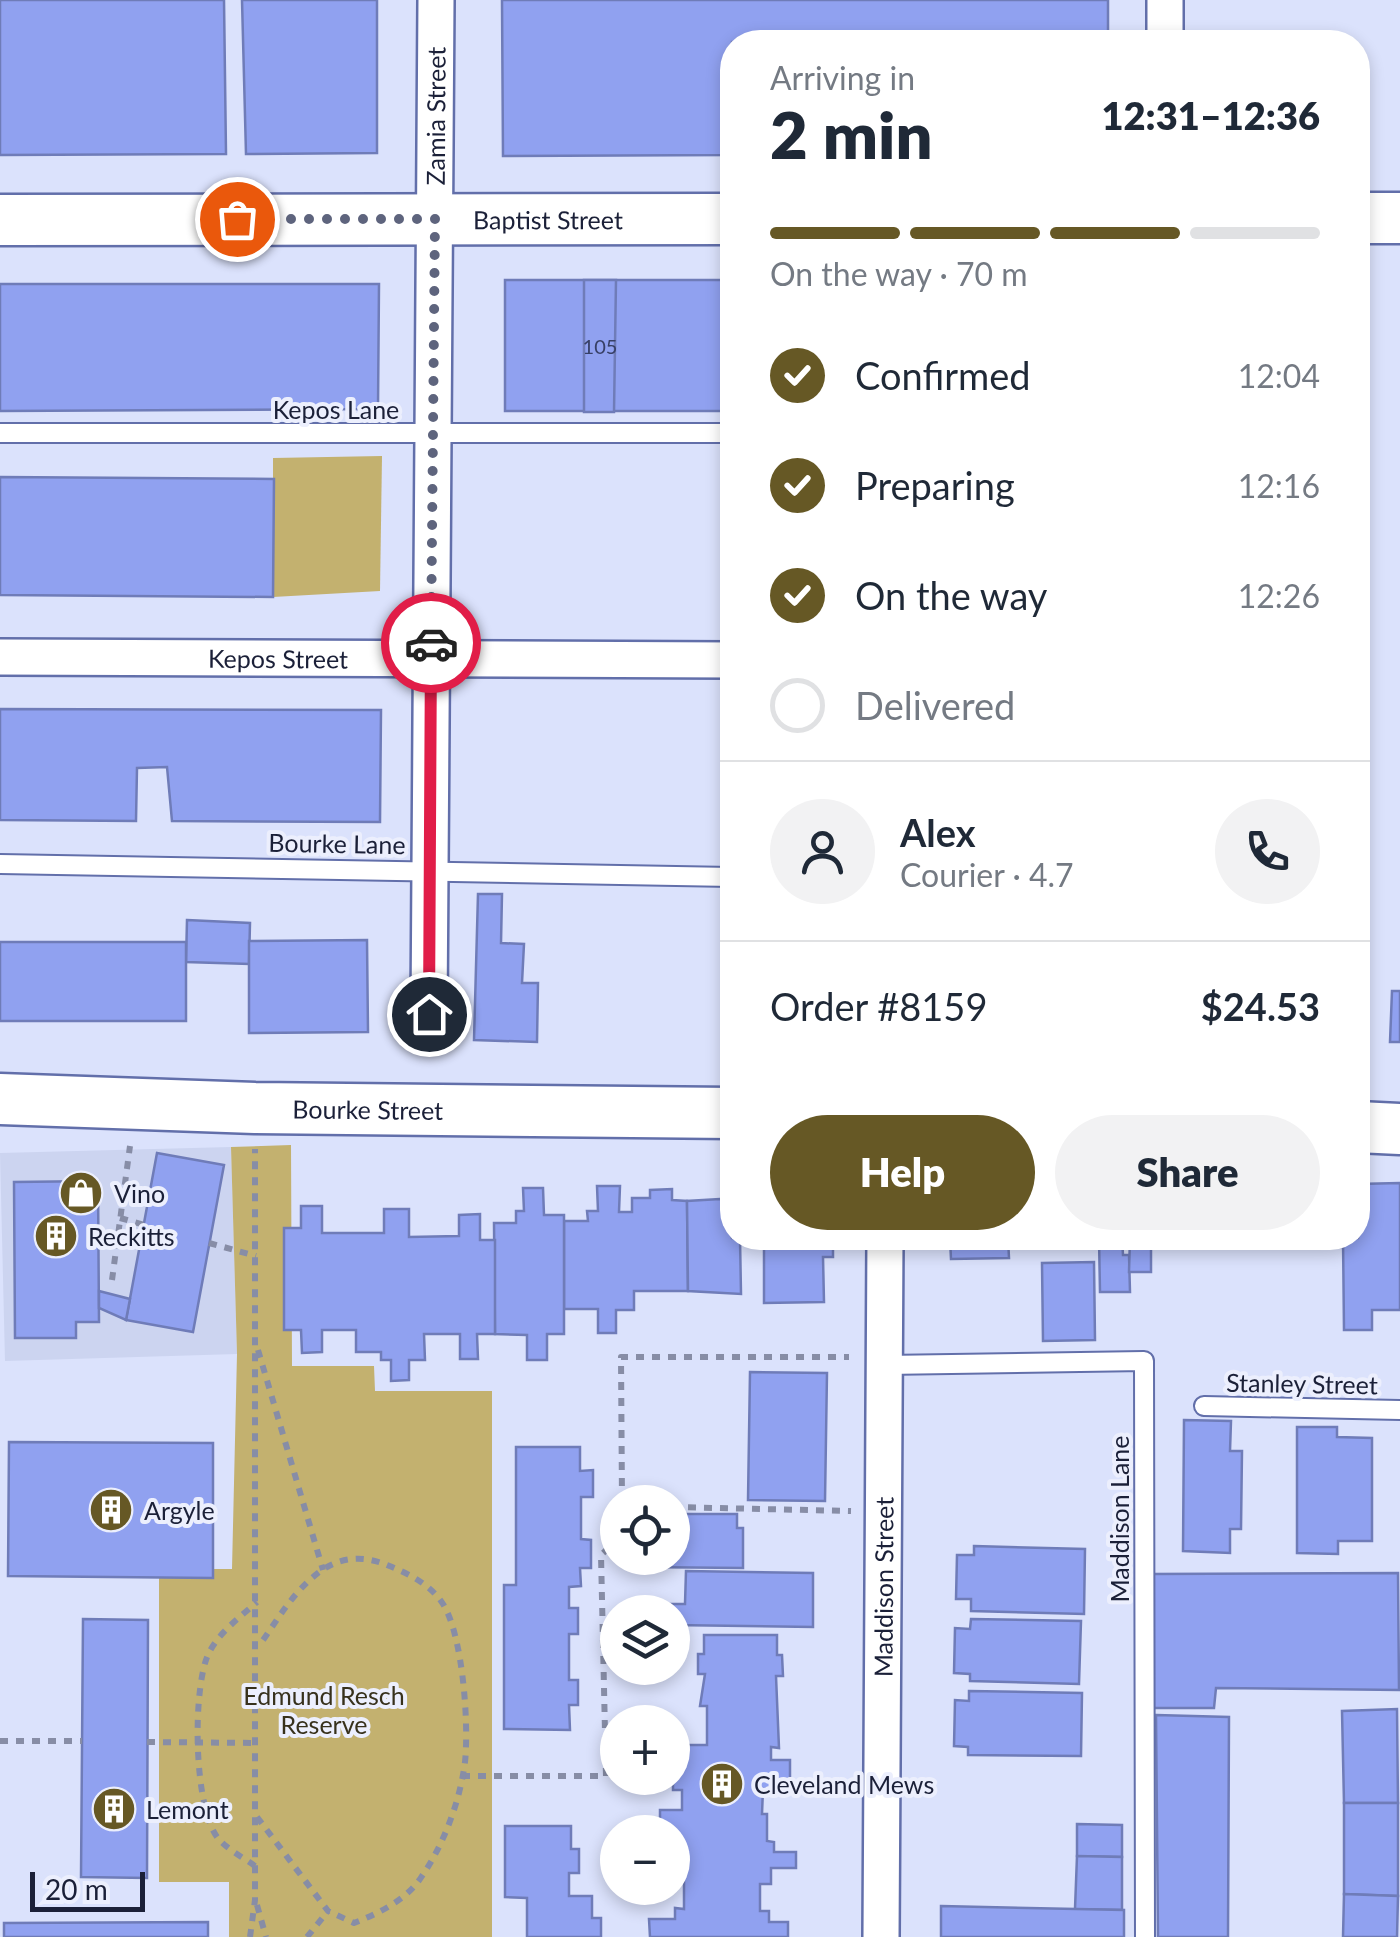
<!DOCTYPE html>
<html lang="en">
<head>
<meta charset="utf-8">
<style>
	:root { --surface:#fff; --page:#f2f2f3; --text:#1f2937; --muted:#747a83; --line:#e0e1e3; --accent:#665825 }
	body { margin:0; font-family:Lato,sans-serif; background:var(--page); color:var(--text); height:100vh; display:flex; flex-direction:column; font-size:38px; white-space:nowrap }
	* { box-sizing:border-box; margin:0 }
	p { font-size:32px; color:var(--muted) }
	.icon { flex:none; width:55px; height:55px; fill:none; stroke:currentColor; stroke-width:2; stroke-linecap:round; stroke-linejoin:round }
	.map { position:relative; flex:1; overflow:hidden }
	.side { position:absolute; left:720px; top:30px; width:650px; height:1220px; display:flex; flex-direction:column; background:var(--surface); border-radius:40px; box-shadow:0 5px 15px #0003 }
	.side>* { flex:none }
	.controls { position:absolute; left:600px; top:1485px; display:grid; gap:20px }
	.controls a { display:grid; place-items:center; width:90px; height:90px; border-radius:50%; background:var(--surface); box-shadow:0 5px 15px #0003; font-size:50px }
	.scale { position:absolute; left:30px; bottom:25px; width:115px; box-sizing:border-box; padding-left:10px; border:5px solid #1b2038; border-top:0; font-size:28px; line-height:35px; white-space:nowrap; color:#1b2038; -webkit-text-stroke:8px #eceffd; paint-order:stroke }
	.pin { position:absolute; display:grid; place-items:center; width:85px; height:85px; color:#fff; margin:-42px; border:5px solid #fff; border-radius:50%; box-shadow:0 2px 10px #0007 }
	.courier { position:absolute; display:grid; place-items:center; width:100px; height:100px; margin:-50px; border:8px solid #e11d48; border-radius:50%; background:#fff; color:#222; box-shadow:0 2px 12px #0007 }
	.head em { font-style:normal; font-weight:800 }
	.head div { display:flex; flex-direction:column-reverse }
	.head { display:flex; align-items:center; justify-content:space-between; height:170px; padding:0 50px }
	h1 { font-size:65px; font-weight:800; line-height:75px }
	.bar { display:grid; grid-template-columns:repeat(4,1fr); gap:15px 10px; align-content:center; height:120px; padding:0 50px }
	.bar i { height:12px; border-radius:8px; background:var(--line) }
	.bar .active { background:var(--accent) }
	.bar p { grid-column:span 4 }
	.line { display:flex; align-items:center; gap:25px; padding:0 50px; border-top:2px solid var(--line) }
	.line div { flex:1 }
	.round { display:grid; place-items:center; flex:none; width:105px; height:105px; border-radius:52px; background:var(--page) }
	ol { padding:0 50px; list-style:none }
	li { display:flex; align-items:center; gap:30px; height:110px }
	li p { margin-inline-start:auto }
	li .icon { padding:10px; border-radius:50%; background:var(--accent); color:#fff; stroke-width:4 }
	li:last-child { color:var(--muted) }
	li i { width:55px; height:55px; border:5px solid var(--line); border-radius:50% }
	.action { display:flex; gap:20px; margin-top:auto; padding:20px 50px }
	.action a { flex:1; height:115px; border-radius:60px; background:var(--accent); color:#fff; font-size:40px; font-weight:800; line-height:115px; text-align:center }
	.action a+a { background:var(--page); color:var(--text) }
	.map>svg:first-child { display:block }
</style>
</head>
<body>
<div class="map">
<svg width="1400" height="1937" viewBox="0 0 1400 1937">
	<rect width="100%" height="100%" fill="#dbe2fc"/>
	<!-- built -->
	<polygon fill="#ccd4f0" points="231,1147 237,1354 5,1361 0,1153"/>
	<!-- green -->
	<g fill="#c3b16f">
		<polygon points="382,456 380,591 273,597 273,458"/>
		<polygon points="291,1145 292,1366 374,1366 375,1391 492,1391 492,1937 229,1937 229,1882 159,1882 159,1569 232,1569 237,1354 231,1147"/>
	</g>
	<!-- building -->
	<g fill="#90a1f0" stroke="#6f7cb8" stroke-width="2.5">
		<polygon points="0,0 224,0 226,154 0,155"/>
		<polygon points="242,0 377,0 377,153 246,154"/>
		<polygon points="502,0 1108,0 1108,42 732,42 732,155 503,156"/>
		<rect x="505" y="280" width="227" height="131"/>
		<polygon points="584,280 616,280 614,412 584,412"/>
		<polygon points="0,284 379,284 378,409 0,411"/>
		<polygon points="0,477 274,479 273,597 0,595"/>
		<polygon points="0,709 381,710 380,822 172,821 167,767 137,768 136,821 0,820"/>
		<polygon points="478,894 502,894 501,943 524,944 522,983 538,983 537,1042 474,1040"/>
		<polygon points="187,920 250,923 249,964 186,962"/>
		<polygon points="367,940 368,1032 249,1033 249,941"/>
		<rect x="0" y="942" width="186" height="79"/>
		<polygon points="1358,976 1364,977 1358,1047"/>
		<polygon points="1392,991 1400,991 1400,1042 1390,1042"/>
		<polygon points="157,1153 224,1165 193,1332 126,1320"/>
		<polygon points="98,1181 99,1322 76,1322 76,1338 15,1338 14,1182"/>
		<polygon points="1400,1183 1400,1310 1372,1310 1372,1330 1344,1330 1343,1238 1358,1238 1358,1184"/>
		<polygon points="597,1186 620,1186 619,1212 632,1212 632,1198 650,1198 650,1190 672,1189 672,1200 687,1201 688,1291 634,1291 634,1310 616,1310 616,1333 598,1333 598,1309 564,1309 564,1221 588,1221 587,1211 598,1211"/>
		<polygon points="523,1188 543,1188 544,1215 564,1215 564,1334 547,1334 547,1360 527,1360 527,1335 495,1334 494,1223 516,1223 516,1211 524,1211"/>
		<polygon points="720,1199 732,1202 732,1238 740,1238 741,1294 688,1291 687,1201"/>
		<polygon points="301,1206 322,1206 322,1233 384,1233 384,1209 409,1209 409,1237 459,1236 459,1215 480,1214 480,1240 495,1240 495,1334 477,1334 478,1359 460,1359 460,1334 424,1334 425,1360 409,1360 409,1380 391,1381 391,1360 381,1360 381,1352 356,1352 356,1330 322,1330 322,1352 302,1353 301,1330 284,1330 284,1228 301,1228"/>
		<polygon points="764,1238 833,1238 833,1257 823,1257 824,1302 764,1303"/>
		<polygon points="950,1238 1008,1238 1009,1258 951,1259"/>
		<polygon points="1099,1238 1122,1238 1123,1255 1129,1255 1130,1292 1100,1292"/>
		<polygon points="1130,1238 1151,1238 1151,1272 1129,1272"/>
		<polygon points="1163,1238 1223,1238 1223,1247 1164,1246"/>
		<polygon points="1223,1238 1253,1238 1253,1246 1223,1247"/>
		<rect x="1253" y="1238" width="53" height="8"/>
		<polygon points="1306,1238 1343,1238 1343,1247 1306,1246"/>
		<polygon points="1094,1262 1095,1340 1043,1341 1042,1263"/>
		<polygon points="99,1291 130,1299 126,1320 99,1308"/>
		<polygon points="750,1372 827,1373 825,1501 748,1500"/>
		<polygon points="1184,1420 1231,1421 1230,1451 1242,1451 1241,1529 1230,1529 1230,1553 1183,1551"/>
		<polygon points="1297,1427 1337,1427 1337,1437 1372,1438 1372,1541 1338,1541 1338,1554 1297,1553"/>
		<polygon points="9,1442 213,1443 213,1578 8,1576"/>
		<polygon points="516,1447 580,1447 580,1471 593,1470 593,1497 581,1497 581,1539 591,1540 591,1568 580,1568 581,1586 569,1587 569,1608 578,1608 578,1634 569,1634 569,1680 578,1680 578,1705 569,1705 570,1730 504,1729 504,1585 516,1585"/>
		<polygon points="672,1514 737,1514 737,1528 743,1528 743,1568 638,1567 638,1558 672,1558"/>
		<polygon points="974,1546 1085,1549 1084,1614 971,1611 971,1599 956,1599 957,1555 974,1555"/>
		<polygon points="686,1571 813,1573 813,1627 672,1625 672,1612 663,1612 663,1604 685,1604"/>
		<polygon points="1398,1573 1399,1690 1216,1688 1214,1708 1151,1708 1152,1574"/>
		<polygon points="83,1619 148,1620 147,1878 81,1877"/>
		<polygon points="971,1619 1081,1621 1079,1684 970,1681 970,1674 954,1673 955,1628 970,1629"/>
		<polygon points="704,1635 777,1635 777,1655 782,1655 783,1676 776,1676 779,1748 771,1747 771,1760 790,1760 790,1779 771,1779 770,1789 763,1789 762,1814 767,1814 767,1841 774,1842 774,1852 796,1852 796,1868 771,1868 771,1884 760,1884 760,1911 769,1911 769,1922 788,1922 788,1937 650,1937 649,1919 675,1919 675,1908 684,1909 684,1882 672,1882 672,1832 660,1832 660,1810 682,1810 682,1790 673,1790 673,1778 651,1778 672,1778 675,1745 707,1745 707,1706 700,1706 705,1674 698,1674 698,1654 704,1654"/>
		<polygon points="969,1691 1082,1693 1081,1756 968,1755 968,1747 954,1746 955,1700 969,1701"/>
		<polygon points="1397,1709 1398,1803 1344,1803 1342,1711"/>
		<polygon points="1156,1715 1229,1717 1228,1937 1158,1937"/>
		<polygon points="1344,1803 1398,1803 1398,1896 1344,1894"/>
		<polygon points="1077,1824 1122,1825 1122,1857 1077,1856"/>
		<polygon points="505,1826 571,1826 571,1849 579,1849 579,1873 569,1873 569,1896 592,1896 592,1918 601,1918 601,1937 527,1937 527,1898 505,1897"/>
		<polygon points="1077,1856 1122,1857 1122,1910 1075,1909"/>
		<polygon points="1344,1894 1398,1896 1397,1937 1343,1937"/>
		<polygon points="941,1906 1124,1910 1124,1937 941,1937"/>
		<polygon points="208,1922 208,1937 4,1937 4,1923"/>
	</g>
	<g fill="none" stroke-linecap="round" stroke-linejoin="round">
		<!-- lane casing -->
		<g stroke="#626faa" stroke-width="22">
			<g id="lane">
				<polyline points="0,433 732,433"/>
				<polyline points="0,864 732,877"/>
				<polyline points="885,1365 1144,1361 1145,1937"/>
				<polyline points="1204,1406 1400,1410"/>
			</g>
		</g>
		<!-- street casing -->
		<g stroke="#626faa" stroke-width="40">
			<g id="street">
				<polyline points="1165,42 1165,0"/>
				<path id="s1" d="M0 657 732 660"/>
				<path id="s2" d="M429 1014 436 0"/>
				<path id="s3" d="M881 1937 885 1238"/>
			</g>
		</g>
		<!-- secondary casing -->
		<g stroke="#626faa" stroke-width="55">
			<g id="secondary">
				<polyline points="1358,218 1400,218"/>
				<path id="s4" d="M0 220 732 219"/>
				<path id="s5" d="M0 1099 255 1108 732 1113"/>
				<polyline points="1358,1127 1400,1129"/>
			</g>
		</g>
		<!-- path -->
		<g stroke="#878da6" stroke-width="6" stroke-dasharray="8 8" stroke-linecap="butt">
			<polyline points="120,1218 144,1225"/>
			<polyline points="209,1243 256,1256"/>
			<polyline points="112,1280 130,1146"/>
			<polyline points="258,1350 323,1570"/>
			<polyline points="622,1502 621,1357 849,1357"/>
			<polyline points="672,1507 851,1511"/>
			<polyline points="0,1741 82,1741"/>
			<polyline points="147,1742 257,1743"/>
			<polyline points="462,1776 606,1776 601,1555 618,1539"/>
			<path d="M257 1817 328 1911 354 1923C379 1913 407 1900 422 1876 444 1844 460 1801 465 1762 469 1724 463 1636 443 1604 430 1584 409 1574 387 1565 365 1556 343 1556 322 1570 294 1590 278 1619 259 1646"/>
			<path d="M255 1866C244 1858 225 1848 217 1837 194 1804 193 1699 206 1660 214 1636 239 1618 257 1602"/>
			<polyline points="257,1905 266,1937"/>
			<polyline points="250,1937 255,1900 255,1149"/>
			<polyline points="307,1937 328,1911"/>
		</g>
		<!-- lane -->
		<use href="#lane" stroke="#fff" stroke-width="18"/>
		<!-- street -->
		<use href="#street" stroke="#fff" stroke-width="35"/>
		<!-- secondary -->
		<use href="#secondary" stroke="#fff" stroke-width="50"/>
	</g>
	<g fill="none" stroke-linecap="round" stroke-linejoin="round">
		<!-- done -->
		<polyline stroke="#5e647d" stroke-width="10" stroke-dasharray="0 18" points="237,219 435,219 431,643"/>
		<!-- route -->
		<polyline stroke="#e11d48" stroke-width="12" points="429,1014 431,643"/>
	</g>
	<!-- icons -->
	<defs>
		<g id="shop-disc" transform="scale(2.25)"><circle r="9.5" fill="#665825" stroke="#eceffd"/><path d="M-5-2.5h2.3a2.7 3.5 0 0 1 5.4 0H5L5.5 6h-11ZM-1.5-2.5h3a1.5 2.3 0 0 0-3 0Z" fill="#fff"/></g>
		<g id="building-disc" transform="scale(2.25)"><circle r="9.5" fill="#665825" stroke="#eceffd"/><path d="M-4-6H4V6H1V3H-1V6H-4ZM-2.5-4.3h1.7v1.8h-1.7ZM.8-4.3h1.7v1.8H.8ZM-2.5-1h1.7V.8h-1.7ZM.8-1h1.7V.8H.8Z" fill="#fff"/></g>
	</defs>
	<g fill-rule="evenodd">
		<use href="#shop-disc" x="81" y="1193"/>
		<use href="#building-disc" x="56" y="1236"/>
		<use href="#building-disc" x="111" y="1510"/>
		<use href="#building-disc" x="722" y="1784"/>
		<use href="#building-disc" x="114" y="1809"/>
	</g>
	<g text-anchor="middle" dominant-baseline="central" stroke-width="8" stroke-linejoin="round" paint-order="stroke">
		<!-- number labels -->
		<g font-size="20" fill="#384066">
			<text x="600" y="346">105</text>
		</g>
		<!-- street labels -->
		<g font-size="25" fill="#1b2038" stroke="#eceffd">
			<text stroke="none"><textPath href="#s2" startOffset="898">Zamia Street</textPath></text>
			<text stroke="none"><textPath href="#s4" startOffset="548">Baptist Street</textPath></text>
			<text x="336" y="409">Kepos Lane</text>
			<text stroke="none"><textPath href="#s1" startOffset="278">Kepos Street</textPath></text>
			<text transform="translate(337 843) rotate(1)">Bourke Lane</text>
			<text stroke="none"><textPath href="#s5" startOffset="368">Bourke Street</textPath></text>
			<text transform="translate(1302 1383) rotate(1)">Stanley Street</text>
			<text transform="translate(1119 1519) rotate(-90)">Maddison Lane</text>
			<text stroke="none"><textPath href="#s3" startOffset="350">Maddison Street</textPath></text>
		</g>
		<!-- poi labels -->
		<g font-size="25" fill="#1b2038" stroke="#eceffd" text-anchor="start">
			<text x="114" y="1193">Vino</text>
			<text x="88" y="1236">Reckitts</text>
			<text x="144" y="1510">Argyle</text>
			<text x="754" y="1784">Cleveland Mews</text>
			<text x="146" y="1809">Lemont</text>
		</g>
		<!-- park labels -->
		<g font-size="25" fill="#37311c" stroke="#eceffd">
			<text x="324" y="1695">Edmund Resch<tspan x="324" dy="29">Reserve</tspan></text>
		</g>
	</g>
</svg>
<div class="controls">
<a><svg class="icon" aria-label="locate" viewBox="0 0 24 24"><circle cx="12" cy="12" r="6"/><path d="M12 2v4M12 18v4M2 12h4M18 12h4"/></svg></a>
<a><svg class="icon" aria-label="layers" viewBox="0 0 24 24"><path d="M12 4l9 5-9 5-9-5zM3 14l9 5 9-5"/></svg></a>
<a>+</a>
<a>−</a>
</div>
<div class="scale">20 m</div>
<div class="pin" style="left:237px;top:219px;background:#ea580c"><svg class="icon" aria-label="bag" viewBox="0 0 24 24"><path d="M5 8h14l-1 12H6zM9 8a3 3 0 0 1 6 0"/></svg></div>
<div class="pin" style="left:429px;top:1014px;background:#1f2937"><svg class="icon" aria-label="home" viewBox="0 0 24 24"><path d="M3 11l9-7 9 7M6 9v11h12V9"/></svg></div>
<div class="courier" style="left:431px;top:643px"><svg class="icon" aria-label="car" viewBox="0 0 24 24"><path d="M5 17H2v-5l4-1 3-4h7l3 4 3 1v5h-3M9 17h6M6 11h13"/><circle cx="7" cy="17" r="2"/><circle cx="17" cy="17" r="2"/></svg></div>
<section class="side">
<div class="head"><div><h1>2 min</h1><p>Arriving in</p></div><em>12:31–12:36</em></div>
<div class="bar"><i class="active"></i><i class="active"></i><i class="active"></i><i></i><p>On the way · 70 m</p></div>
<ol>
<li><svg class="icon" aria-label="check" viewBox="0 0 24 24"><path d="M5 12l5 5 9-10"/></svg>Confirmed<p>12:04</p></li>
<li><svg class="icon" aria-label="check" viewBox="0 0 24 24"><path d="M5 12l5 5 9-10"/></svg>Preparing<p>12:16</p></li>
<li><svg class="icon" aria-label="check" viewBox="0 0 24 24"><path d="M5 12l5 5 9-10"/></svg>On the way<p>12:26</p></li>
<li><i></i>Delivered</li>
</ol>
<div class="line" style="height:180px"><a class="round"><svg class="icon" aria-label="person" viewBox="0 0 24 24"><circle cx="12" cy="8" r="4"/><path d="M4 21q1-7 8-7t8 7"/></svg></a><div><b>Alex</b><p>Courier · 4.7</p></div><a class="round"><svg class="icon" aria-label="phone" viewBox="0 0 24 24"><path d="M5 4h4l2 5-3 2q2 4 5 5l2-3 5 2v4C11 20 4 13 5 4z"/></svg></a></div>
<div class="line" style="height:130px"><div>Order #8159</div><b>$24.53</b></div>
<div class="action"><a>Help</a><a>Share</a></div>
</section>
</div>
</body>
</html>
